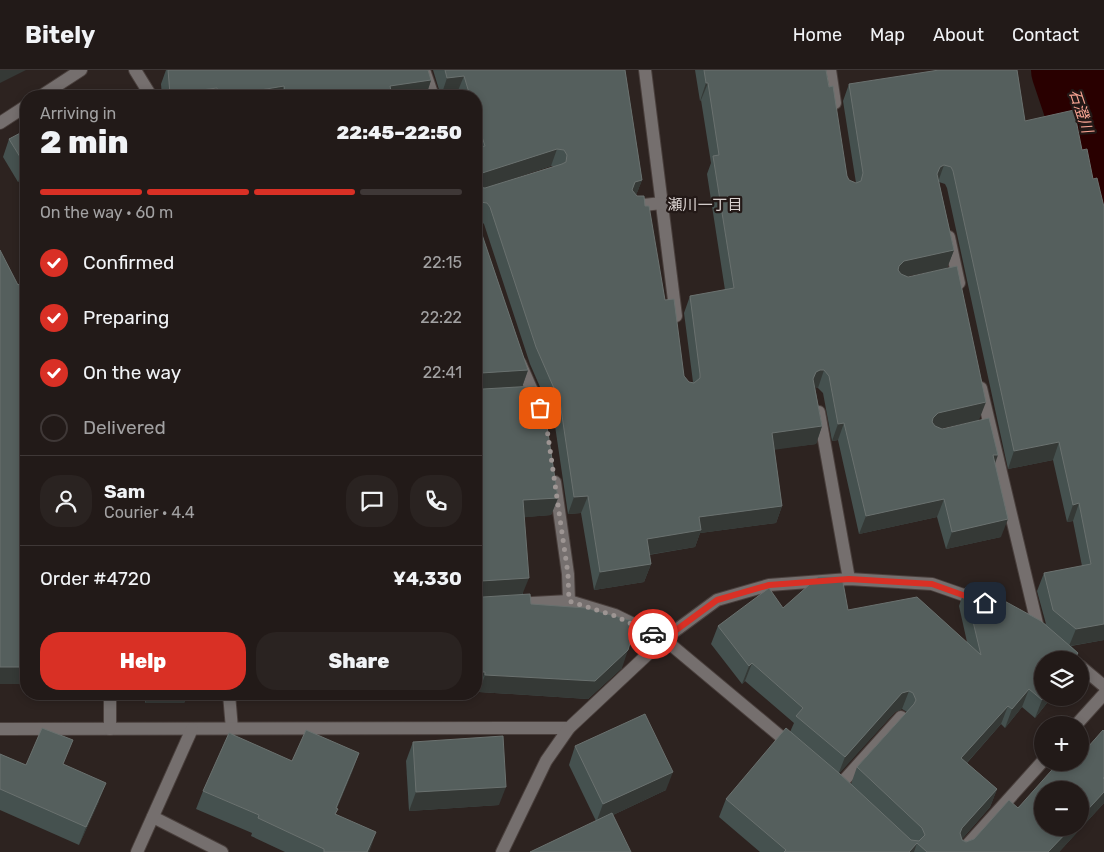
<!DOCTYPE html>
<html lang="en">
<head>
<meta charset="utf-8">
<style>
	:root { --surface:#221a18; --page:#2a2321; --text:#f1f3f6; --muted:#a2a1a2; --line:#3f3837; --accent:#d93025 }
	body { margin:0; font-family:Rubik,"Noto Sans JP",sans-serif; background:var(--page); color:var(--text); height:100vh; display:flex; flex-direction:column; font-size:19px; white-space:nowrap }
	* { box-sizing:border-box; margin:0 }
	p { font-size:16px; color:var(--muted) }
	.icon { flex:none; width:28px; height:28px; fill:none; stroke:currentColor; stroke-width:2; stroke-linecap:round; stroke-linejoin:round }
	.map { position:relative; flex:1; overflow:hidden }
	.drawer { position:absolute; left:20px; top:20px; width:462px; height:610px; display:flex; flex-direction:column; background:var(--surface); border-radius:20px; box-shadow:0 2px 8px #0003,0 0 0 1px var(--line) }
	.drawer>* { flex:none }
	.tools { position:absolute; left:1034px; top:581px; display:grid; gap:10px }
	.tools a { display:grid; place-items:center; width:55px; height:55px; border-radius:50%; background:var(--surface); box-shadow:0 2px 8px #0003,0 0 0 1px var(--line); font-size:25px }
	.pin { position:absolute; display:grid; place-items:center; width:42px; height:42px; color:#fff; margin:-21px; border-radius:10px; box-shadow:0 2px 8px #0006 }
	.courier { position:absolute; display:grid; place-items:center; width:50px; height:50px; margin:-25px; border:4px solid #d93025; border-radius:50%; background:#fff; color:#222; box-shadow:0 1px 6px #0007 }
	.headline em { font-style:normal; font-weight:800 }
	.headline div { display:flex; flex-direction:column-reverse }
	.headline { display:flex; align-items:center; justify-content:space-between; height:85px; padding:0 20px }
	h1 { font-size:32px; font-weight:800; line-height:38px }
	.bar { display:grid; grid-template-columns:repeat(4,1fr); gap:8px 5px; align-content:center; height:60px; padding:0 20px }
	.bar i { height:6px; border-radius:4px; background:var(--line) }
	.bar .selected { background:var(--accent) }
	.bar p { grid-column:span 4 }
	.line { display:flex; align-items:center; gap:12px; padding:0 20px; border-top:1px solid var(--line) }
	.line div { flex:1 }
	.round { display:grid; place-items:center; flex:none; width:52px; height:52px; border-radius:20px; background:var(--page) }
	ol { padding:0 20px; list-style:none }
	li { display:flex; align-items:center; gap:15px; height:55px }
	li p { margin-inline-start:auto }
	li .icon { padding:5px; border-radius:50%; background:var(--accent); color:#fff; stroke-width:4 }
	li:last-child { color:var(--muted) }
	li i { width:28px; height:28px; border:2px solid var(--line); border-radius:50% }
	.action { display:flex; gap:10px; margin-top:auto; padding:10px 20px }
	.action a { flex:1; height:58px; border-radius:20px; background:var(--accent); color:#fff; font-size:20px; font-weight:800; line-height:58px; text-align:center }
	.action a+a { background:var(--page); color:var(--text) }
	header { display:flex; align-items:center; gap:30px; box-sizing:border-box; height:70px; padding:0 25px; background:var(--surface); border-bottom:1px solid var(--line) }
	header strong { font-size:24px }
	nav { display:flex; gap:28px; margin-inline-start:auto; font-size:18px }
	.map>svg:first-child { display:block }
</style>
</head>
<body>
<header>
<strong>Bitely</strong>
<nav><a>Home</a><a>Map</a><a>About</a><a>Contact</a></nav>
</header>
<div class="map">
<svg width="1104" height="782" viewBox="0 0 1104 782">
	<rect width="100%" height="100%" fill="#2d2320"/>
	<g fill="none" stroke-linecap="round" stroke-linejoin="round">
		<!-- river -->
		<polyline stroke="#290000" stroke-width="72" points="1067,0 1104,110"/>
		<!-- minor casing -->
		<g stroke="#493f3c" stroke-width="14">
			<g id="minor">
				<polyline points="135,0 151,26"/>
				<polyline points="424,0 433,26"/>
				<polyline points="645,0 676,246"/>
				<polyline points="830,0 835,33"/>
				<polyline points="41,26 81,0"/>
				<polyline points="0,53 26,36"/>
				<polyline points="634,136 662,133"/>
				<polyline points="949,167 959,213"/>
				<polyline points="520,293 537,332"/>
				<polyline points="981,318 1039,562"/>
				<polyline points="819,342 849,509"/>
				<polyline points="555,412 568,504 569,531"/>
				<polyline points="514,534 569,531 615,545 664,569 792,676"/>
				<polyline points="1080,596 1104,616"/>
				<polyline points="229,624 232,659"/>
				<polyline points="1076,655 1104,624"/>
				<polyline points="0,659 569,658"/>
				<polyline points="110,659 110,624"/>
				<polyline points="839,716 901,647"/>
				<polyline points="153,747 222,782"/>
				<polyline points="137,782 192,659"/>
				<polyline points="502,782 546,691 569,658 664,569 717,530 769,515 849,509 932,514 978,530"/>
				<polyline points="961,782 1042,692"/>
			</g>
		</g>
		<!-- minor -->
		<use href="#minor" stroke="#756f6e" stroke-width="12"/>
	</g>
	<!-- wall -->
	<g fill="#45514f" fill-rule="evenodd">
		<polygon points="166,0 428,0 431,10 426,26 162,26 161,14"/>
		<path d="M433 0H625L642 110 636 125 645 136 665 230 684 306 689 312H693L684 243 690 226 725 220 707 104 711 93 701 30 700 31 695 0H826L847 106 849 110 856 113 843 31 849 14 1017 0 1104 570 1071 576 1078 583 1076 590H1042L1051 628 1035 648 1022 637 1005 658 1001 654 967 693 997 719 990 737 962 769 966 772 974 769 1080 692 1104 661V733L1059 782H760L719 747 726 729 790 662 794 653 745 611 742 614 711 574 718 556 783 538 848 540 967 572 959 536 965 518 1046 554 1037 521 1044 503 1082 496 1073 451 1067 452 1053 390 1008 399 947 118 945 114 939 112 954 180 947 198 907 206 979 350 941 358 995 393 1001 467 946 479 937 447 859 464 838 370 832 371 823 323 818 318 815 317 822 356 816 374 774 379 782 436 776 453 700 463 695 477 649 485 651 494 644 512 594 520 581 443 568 444 554 349 530 294 484 154 481 151 477 150 528 300 522 317 558 428 551 445 524 447 523 525 531 534 622 598 588 629 479 622V619H476V26H458L457 23 441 26ZM551 96 554 97 484 118ZM902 639 907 642 857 697 851 714 839 703 895 642Z"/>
		<polygon points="26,60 26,112 18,112 3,87 9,69"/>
		<polygon points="145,624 188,624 184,633 145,633"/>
		<polygon points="413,672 499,735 409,741 406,691"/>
		<polygon points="575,676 666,720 613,745 596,751 569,695"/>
		<polygon points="359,683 352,702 337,738 336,744 369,782 285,782 251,766 252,763 196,739 203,721 292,691"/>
		<polygon points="0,684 26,695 63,694 99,731 79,775 0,740"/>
	</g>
	<!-- shaded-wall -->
	<g fill="#353936">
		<polygon points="0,0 26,0 0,13"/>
		<polygon points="464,6 457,23 441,26 447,8"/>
		<polygon points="431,10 426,26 386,26 390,16"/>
		<polygon points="706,13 708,13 701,30 700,31"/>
		<polygon points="284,16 280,26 225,26"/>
		<polygon points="217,18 214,26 170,26 170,24"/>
		<polygon points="557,79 551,96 476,121 476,105"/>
		<polygon points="25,95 26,95 26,112 18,112"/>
		<polygon points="944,95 938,112 933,114 940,97"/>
		<polygon points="642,110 635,128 629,130 635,112"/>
		<polygon points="480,132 476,143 476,134"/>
		<polygon points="954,180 947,198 898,208 899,196 904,191"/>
		<polygon points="528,300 522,317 476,320 476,306 481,303"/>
		<polygon points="820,300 824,300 818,318 814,317 809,319 816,302"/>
		<polygon points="986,332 979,350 932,360 933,348 938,343"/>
		<polygon points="844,353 838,370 832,371 838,354"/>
		<polygon points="822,356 816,374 766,381 772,363"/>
		<polygon points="1059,372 1053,390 1008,399 1014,381"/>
		<polygon points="993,385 998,385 992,402"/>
		<polygon points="588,426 581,443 568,444 574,427"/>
		<polygon points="558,428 551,445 517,448 523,430"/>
		<polygon points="944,429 937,447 859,464 866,446"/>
		<polygon points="1079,433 1073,451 1067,452 1073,435"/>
		<polygon points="782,436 776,453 700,463 695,477 640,486 647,469 699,447"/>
		<polygon points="1008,449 1001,467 946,479 952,462"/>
		<polygon points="651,494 644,512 594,520 600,502"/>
		<polygon points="529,508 522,525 476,528 476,514 481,511"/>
		<polygon points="1104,554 1104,570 1069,576 1076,559"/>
		<polygon points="628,580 622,598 588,629 479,622 485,605"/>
		<polygon points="752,593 745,611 742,614 749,596"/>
		<rect x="0" y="597" width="26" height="17"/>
		<polygon points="476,602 485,602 479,619 476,619"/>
		<polygon points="1029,619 1022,637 1005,658 1012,639"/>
		<polygon points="909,621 902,639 895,642 838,705 845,687 902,623"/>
		<polygon points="149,624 188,624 184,633 145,633"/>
		<polygon points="272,624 383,624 270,629"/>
		<polygon points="1044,628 1051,628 1035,648 1042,630"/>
		<polygon points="1008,636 1001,654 955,706 961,688"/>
		<polygon points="359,683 352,702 329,756 336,738"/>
		<polygon points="673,702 666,720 596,753 603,734"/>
		<polygon points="106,713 99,731 79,775 86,757"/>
		<polygon points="506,717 499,735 409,741 416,722"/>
		<polygon points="997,719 990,737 955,777 962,758"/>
		<polygon points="1104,722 1104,733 1059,782 1048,782 1071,758 1080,758 1080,748"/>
		<polygon points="376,762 370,780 369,782 367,782"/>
		<polygon points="917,773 914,782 909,782"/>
	</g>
	<!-- building -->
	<g fill="#555f5d" stroke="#6a716f">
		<polygon points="168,0 428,0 431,10 390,16 392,26 286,26 284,16 225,26 218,26 217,18 170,24"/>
		<polygon points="445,0 625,0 642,110 635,112 632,120 637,126 644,126 645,136 649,136 665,230 674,229 684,306 689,312 694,313 700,308 700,304 690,226 734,218 713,86 719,85 708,13 706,13 704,0 826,0 829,17 833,16 847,106 849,110 856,113 861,111 863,103 849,14 939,0 1017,0 1025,51 1074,40 1082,80 1087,79 1093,109 1097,108 1104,137 1104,554 1076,559 1053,540 1044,503 1091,494 1079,433 1073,435 1059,372 1014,381 953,101 951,97 944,95 940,97 937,104 954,180 904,191 899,196 898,200 901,204 908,207 957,196 986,332 938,343 933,348 932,352 935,356 942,359 989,348 998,385 993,385 1008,449 952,462 944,429 866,446 844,353 838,354 829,306 824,300 820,300 816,302 813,309 822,356 772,363 782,436 699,447 701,460 647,469 651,494 600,502 588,426 574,427 560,332 536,277 490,137 487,133 480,132 476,134 476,115 477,117 485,118 562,94 566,92 567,85 564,80 557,79 476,105 476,78 485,76 476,48 476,26 470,26 464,6 447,8"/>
		<polygon points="26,60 26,95 25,95 9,69"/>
		<polygon points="476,147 528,300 481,303 476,306"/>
		<polygon points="0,180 18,215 26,208 26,597 0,597"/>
		<polygon points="476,315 478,318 483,319 535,316 544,337 558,428 523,430 529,508 481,511 476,514"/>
		<polygon points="818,507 842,507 848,540 917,527 981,585 965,518 972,516 988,522 1041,551 1078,583 1073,590 1042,590 1042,628 1044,628 1042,630 1029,619 1012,639 1008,636 961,688 997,719 962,758 960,763 962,770 966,772 974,769 1009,730 1018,738 1059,692 1080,692 1080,686 1103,660 1104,661 1104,707 1103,708 1104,709 1104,722 1080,748 1080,720 1042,720 1042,758 1071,758 1048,782 927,782 917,773 909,782 784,782 786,780 726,729 786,658 840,704 911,770 919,771 925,765 922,758 857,697 914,634 916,630 913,623 909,621 902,623 845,687 796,646 803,638 752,593 749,596 718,556 769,518 783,538"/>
		<polygon points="476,523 483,527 530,524 531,534 586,538 636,552 628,580 595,611 485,605 485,602 476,602"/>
		<polygon points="645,644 673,702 603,734 575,676"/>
		<polygon points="42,658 73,670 63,694 106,713 86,757 0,719 0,684 26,695"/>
		<polygon points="306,660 359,683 336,738 338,739 335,744 376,762 367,782 324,782 324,779 258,748 259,745 203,721 229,663 292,691"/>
		<polygon points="503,666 506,717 416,722 413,672"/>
		<polygon points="612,743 631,782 530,782"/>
	</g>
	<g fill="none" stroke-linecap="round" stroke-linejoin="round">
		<!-- done -->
		<polyline stroke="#9d9593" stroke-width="5" stroke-dasharray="0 9" points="540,338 546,352 568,504 569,531 615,546 653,564"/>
		<!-- route -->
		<polyline stroke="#d93025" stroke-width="6" points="653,564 664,569 717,530 769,515 849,509 932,514 985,533"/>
	</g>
	<g text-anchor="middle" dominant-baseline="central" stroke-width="4.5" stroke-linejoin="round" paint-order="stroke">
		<!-- water labels -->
		<g font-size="15" font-style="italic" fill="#fba695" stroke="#231917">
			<text transform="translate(1081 41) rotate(72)">石澄川</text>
		</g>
		<!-- neighbourhood labels -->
		<g font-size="15" fill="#dad3d1" stroke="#231917">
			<text x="705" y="135">瀬川一丁目</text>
		</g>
	</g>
</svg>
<div class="tools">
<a><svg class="icon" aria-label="layers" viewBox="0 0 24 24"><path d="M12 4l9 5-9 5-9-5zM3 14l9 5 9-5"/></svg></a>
<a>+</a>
<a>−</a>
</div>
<div class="pin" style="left:540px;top:338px;background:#ea580c"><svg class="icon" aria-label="bag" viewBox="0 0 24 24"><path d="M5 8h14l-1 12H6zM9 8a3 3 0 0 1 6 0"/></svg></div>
<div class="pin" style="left:985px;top:533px;background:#1f2937"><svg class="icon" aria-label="home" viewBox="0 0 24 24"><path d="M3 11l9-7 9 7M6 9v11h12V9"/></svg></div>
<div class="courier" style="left:653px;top:564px"><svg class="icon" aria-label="car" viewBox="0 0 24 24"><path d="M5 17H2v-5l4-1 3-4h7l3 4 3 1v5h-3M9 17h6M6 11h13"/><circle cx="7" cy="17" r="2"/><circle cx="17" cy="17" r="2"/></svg></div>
<section class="drawer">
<div class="headline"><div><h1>2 min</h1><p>Arriving in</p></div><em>22:45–22:50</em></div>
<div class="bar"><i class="selected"></i><i class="selected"></i><i class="selected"></i><i></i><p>On the way · 60 m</p></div>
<ol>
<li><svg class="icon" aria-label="check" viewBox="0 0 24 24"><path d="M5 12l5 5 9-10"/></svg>Confirmed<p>22:15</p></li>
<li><svg class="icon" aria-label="check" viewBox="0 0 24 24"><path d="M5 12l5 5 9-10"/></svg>Preparing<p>22:22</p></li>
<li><svg class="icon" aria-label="check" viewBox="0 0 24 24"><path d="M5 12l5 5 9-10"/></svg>On the way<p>22:41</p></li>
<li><i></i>Delivered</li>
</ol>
<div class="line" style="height:90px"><a class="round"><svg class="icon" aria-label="person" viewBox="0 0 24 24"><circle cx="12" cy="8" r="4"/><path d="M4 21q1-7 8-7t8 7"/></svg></a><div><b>Sam</b><p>Courier · 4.4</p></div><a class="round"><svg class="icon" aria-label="chat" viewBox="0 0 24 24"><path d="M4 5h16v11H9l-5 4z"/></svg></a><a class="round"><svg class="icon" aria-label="phone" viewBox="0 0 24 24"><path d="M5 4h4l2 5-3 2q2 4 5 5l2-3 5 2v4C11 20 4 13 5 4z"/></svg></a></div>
<div class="line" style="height:65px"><div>Order #4720</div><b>¥4,330</b></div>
<div class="action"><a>Help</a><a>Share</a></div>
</section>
</div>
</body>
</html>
